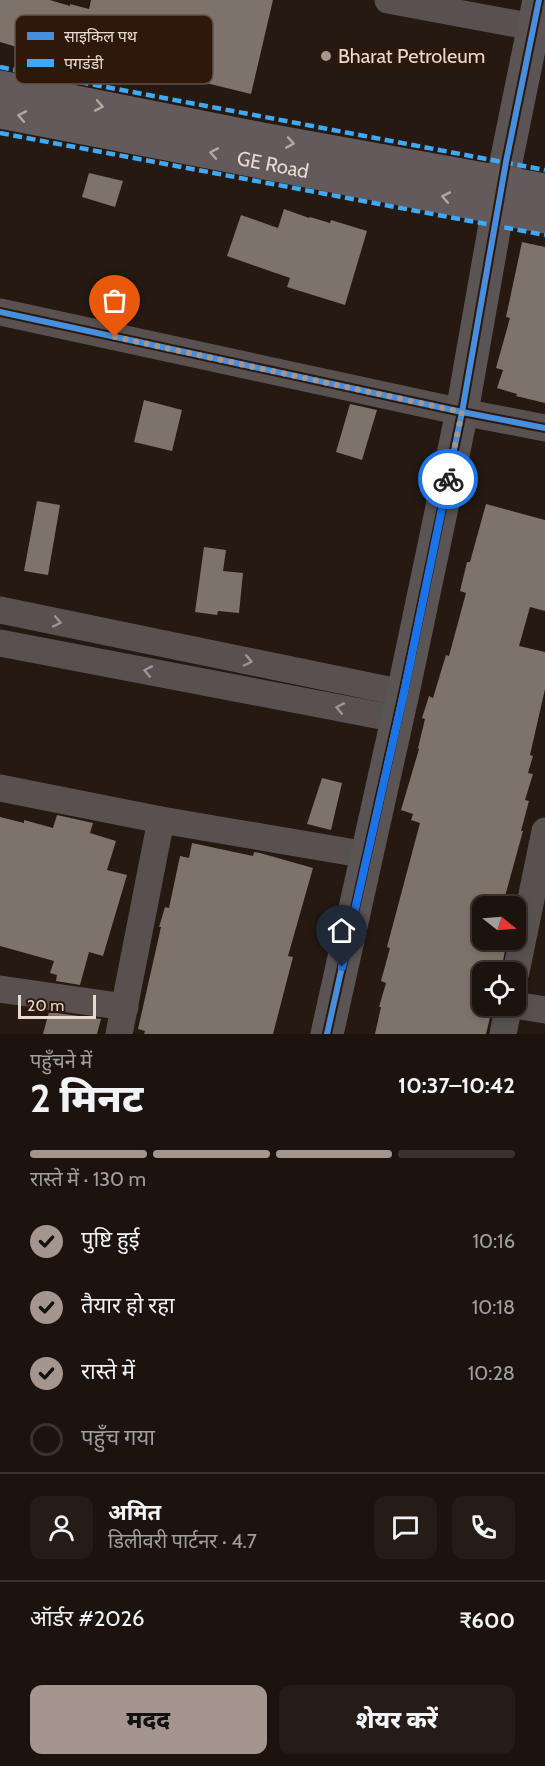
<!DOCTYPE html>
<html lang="hi">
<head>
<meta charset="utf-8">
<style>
	:root { --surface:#1c130e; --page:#251c17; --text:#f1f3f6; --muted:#a09e9e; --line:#3a322e; --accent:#a4968e }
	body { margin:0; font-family:Cabin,"Noto Sans Devanagari",sans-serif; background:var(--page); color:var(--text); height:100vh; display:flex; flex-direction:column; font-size:22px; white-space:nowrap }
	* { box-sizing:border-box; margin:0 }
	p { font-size:20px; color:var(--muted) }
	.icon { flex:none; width:33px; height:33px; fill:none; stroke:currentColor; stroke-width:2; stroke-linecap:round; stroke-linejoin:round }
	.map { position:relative; height:1034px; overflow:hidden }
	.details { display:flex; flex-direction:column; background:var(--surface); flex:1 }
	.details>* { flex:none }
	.needle { width:39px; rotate:107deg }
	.fabs { position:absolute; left:472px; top:896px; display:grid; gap:12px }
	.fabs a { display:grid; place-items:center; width:54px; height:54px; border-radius:12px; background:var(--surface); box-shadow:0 3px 9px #0003,0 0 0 2px var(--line); font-size:30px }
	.scale { position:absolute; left:18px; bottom:15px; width:78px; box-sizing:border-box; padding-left:6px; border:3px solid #e8d9d0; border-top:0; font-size:16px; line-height:21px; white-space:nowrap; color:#e8d9d0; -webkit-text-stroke:4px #2d180a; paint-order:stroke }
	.pin { position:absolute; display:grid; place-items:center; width:51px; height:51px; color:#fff; margin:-62px -26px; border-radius:50% 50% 50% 0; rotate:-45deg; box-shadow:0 0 6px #0007 }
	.pin .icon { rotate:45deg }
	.courier { position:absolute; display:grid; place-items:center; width:60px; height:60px; margin:-30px; border:4px solid #1a73e8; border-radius:50%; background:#fff; color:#222; box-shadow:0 2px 8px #0007 }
	.summary em { font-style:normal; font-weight:800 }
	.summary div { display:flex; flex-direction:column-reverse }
	.summary { display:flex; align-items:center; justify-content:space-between; height:102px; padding:0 30px }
	h1 { font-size:39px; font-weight:800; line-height:45px }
	.bar { display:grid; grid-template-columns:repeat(4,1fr); gap:9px 6px; align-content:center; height:72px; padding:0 30px }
	.bar i { height:8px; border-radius:4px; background:var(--line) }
	.bar .selected { background:var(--accent) }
	.bar p { grid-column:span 4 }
	.line { display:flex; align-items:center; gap:15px; padding:0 30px; border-top:2px solid var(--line) }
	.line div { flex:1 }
	.round { display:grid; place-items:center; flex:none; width:63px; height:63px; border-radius:12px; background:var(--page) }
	ol { padding:0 30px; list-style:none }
	li { display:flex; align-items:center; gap:18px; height:66px }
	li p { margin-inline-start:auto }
	li .icon { padding:6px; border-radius:50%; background:var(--accent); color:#111; stroke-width:4 }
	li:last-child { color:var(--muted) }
	li i { width:33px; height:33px; border:3px solid var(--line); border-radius:50% }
	.action { display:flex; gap:12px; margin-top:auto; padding:12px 30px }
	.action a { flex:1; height:69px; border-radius:12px; background:var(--accent); color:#111; font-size:24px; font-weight:800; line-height:69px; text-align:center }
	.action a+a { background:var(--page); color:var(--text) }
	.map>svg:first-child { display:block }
</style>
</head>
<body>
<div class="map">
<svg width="545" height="1034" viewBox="0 0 545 1034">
	<rect width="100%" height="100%" fill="#251912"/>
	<!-- building -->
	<g fill="#7d736b">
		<polygon points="0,0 50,0 70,6 70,4 89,9 91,0 273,0 251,94 120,62 119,68 48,50 47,56 0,42"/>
		<polygon points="89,173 123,181 115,207 82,197"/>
		<polygon points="284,209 309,218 310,217 330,223 331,220 367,231 345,305 287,287 290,278 227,256 241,215 278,228"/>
		<polygon points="522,242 545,247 545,403 516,396 517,394 497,388 503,370 496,368 510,318 506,317"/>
		<polygon points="144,400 182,410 172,451 134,442"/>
		<polygon points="350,404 377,410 362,460 336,452"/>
		<polygon points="37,501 60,505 48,575 24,571"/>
		<polygon points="486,504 545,520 545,611 530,607 519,646 545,652 545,689 530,755 533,756 528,773 533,774 525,800 529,801 521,831 523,831 504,900 508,901 506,906 483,906 483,939 499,939 498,943 506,945 501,972 483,972 483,1005 493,1005 486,1034 375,1034 381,1007 379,1007 386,983 381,981 390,948 387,947 420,823 411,820 413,814 401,810 419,749 418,748 425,719 422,718 429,696 433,698 446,655 449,656 466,593 460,591 467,562 470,562"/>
		<polygon points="204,547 226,550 223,571 243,573 239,613 218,611 217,615 195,612"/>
		<polygon points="322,778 342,783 331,830 307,824"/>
		<polygon points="57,815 93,823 90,833 116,841 107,870 127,875 103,956 89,952 80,985 56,981 57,975 50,973 54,961 0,946 0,817 24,823 24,820 53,828"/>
		<polygon points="192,843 253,856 254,852 260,853 313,868 288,956 293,957 273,1034 144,1034 145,1031 138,1029 161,927 159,927 165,907 169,908 180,856 189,858"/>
		<polygon points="49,1012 101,1019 97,1034 43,1034"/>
	</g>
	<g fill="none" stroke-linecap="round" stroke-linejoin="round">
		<!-- street -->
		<g stroke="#585150" stroke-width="27">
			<polyline points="388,0 533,27"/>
			<polyline points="0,312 462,412 545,428"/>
			<polyline points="0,610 403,693"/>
			<polyline points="0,643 397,719"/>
			<polyline points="0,788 161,820 367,855"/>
			<polyline points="516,972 545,831"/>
			<polyline points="0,989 125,1007"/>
			<polyline points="514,1005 545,1010"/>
			<polyline points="119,1034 161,820"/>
			<polyline points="503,1034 509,1005"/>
		</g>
		<!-- secondary -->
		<polyline stroke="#5b5454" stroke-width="33" points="327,1034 403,693 462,412 506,162 539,0"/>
		<!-- primary -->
		<g stroke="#635b5b" stroke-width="33">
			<polyline points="0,87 262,139 545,190"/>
			<path id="s1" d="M0 112 545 217"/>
		</g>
		<!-- quiet -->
		<g stroke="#3fa9f5" stroke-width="4.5" stroke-dasharray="9 4.5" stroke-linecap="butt">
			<polyline points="0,67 545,170"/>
			<polyline points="0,133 545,235"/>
		</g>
		<!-- cycleway casing -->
		<g stroke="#2d180a" stroke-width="10">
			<g id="cycleway">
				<polyline points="0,312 462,412 545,428"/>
				<polyline points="327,1034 403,693 462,412 506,162 539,0"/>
			</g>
		</g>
		<!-- cycleway -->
		<use href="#cycleway" stroke="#468fdf" stroke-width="6"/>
	</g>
	<!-- one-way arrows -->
	<defs><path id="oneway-chevron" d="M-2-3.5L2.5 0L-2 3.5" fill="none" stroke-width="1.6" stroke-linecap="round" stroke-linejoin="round" transform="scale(1.5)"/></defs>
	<g stroke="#b3a7a1">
		<use href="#oneway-chevron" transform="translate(99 106) rotate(11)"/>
		<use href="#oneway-chevron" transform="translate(22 116) rotate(-169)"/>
		<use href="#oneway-chevron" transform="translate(290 143) rotate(10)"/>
		<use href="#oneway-chevron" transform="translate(214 153) rotate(-169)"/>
		<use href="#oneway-chevron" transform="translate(446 197) rotate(-169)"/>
	</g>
	<g stroke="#a09590">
		<use href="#oneway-chevron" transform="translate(57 622) rotate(12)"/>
		<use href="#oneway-chevron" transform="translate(248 661) rotate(12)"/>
		<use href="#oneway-chevron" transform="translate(148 671) rotate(-169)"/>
		<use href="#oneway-chevron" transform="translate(340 708) rotate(-169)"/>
	</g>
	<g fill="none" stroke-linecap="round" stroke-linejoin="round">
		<!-- done -->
		<polyline stroke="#a4968e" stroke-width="6" stroke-dasharray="0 10.8" points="115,337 462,412 448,479"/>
		<!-- route -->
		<polyline stroke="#1a73e8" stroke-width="8" points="342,967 404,693 448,479"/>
	</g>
	<!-- markers -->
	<circle fill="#a4968e" stroke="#2d180a" stroke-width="2" cx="326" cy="56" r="6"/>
	<g text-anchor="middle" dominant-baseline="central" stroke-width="6" stroke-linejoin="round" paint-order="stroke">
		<!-- poi labels -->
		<g font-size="20" fill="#e8d9d0" stroke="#2d180a" text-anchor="start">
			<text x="338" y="56">Bharat Petroleum</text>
		</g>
		<!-- street labels -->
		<g font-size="20" fill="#e8d9d0" stroke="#2d180a">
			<text stroke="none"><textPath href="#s1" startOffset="278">GE Road</textPath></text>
		</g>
	</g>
	<!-- legend -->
	<rect x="15" y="15" width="198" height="69" rx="9" fill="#2d180a" stroke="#655245" stroke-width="1.5"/>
	<rect x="27" y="32" width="27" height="8" fill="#468fdf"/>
	<rect x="27" y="59" width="27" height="8" fill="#3fa9f5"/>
	<g font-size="16" fill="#e8d9d0">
		<text x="64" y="42">साइकिल पथ</text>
		<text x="64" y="69">पगडंडी</text>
	</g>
</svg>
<div class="fabs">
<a><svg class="needle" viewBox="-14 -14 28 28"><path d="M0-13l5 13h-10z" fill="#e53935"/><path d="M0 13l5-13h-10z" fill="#a09e9e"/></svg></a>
<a><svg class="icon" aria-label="locate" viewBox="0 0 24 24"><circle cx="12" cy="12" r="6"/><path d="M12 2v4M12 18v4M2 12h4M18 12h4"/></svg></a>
</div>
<div class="scale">20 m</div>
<div class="pin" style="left:115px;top:337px;background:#ea580c"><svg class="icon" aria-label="bag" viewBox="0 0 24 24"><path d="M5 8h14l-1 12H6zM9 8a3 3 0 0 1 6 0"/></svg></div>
<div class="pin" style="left:342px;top:967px;background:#1f2937"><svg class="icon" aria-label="home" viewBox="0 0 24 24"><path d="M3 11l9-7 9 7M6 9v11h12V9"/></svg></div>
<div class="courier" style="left:448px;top:479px"><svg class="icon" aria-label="bike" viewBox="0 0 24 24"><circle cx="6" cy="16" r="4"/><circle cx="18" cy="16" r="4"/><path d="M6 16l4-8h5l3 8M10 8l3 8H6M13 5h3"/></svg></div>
</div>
<section class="details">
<div class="summary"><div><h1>2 मिनट</h1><p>पहुँचने में</p></div><em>10:37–10:42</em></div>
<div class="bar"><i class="selected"></i><i class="selected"></i><i class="selected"></i><i></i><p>रास्ते में · 130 m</p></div>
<ol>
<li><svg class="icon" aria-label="check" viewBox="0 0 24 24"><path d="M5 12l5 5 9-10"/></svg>पुष्टि हुई<p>10:16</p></li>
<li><svg class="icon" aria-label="check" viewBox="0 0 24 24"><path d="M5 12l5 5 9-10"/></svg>तैयार हो रहा<p>10:18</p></li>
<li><svg class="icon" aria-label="check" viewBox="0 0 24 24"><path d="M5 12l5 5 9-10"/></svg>रास्ते में<p>10:28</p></li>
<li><i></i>पहुँच गया</li>
</ol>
<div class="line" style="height:108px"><a class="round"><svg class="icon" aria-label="person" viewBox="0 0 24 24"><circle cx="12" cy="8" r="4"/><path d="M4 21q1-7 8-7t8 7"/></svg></a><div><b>अमित</b><p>डिलीवरी पार्टनर · 4.7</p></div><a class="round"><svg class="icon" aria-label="chat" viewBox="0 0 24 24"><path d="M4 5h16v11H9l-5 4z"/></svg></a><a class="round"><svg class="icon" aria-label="phone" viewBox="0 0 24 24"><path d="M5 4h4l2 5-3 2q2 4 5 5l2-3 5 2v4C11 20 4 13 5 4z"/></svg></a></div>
<div class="line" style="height:78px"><div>ऑर्डर #2026</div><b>₹600</b></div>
<div class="action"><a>मदद</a><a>शेयर करें</a></div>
</section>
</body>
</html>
